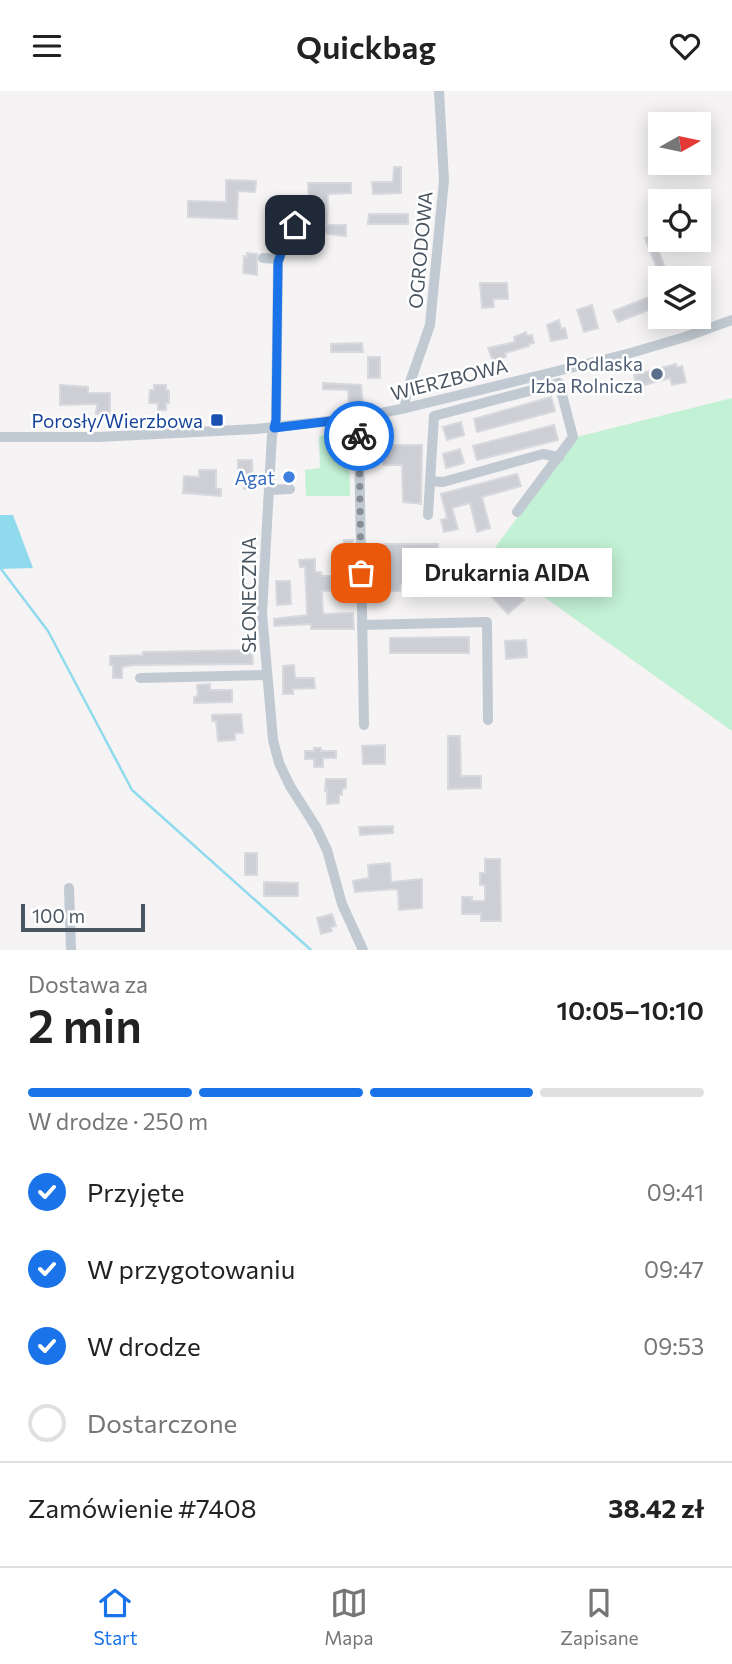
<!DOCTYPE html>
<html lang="pl">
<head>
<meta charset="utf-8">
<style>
	:root { --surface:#fff; --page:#f6f6f6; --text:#222; --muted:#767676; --line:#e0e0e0; --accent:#1a73e8 }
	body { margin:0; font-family:Commissioner,sans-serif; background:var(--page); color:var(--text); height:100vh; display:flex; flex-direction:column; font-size:26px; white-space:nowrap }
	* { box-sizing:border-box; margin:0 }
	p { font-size:23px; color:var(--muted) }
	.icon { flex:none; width:38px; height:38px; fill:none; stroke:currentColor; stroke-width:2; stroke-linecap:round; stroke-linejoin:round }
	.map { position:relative; height:859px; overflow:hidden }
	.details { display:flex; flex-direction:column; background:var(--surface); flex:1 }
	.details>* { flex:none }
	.needle { width:46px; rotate:81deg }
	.buttons { position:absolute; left:648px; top:21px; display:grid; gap:14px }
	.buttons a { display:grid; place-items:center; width:63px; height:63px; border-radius:0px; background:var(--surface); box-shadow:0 4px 18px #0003; font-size:35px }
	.scale { position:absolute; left:21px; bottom:18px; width:124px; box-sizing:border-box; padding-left:7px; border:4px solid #4a5661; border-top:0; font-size:19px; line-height:24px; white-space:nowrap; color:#4a5661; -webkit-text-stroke:5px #fff; paint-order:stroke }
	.pin { position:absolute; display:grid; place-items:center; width:60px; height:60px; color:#fff; margin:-30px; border-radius:14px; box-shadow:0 4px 10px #0006 }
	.courier { position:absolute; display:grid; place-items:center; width:70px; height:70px; margin:-35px; border:5px solid #1a73e8; border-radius:50%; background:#fff; color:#222; box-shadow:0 2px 9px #0007 }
	.bubble { position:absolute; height:49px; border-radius:0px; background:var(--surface); box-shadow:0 4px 18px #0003; font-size:23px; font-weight:600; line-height:49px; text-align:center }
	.summary em { font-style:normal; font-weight:600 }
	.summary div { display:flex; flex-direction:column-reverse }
	.summary { display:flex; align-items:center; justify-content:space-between; height:119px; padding:0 28px }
	h1 { font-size:46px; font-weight:600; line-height:52px }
	.bar { display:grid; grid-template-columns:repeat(4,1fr); gap:10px 7px; align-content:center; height:84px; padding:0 28px }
	.bar i { height:9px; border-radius:5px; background:var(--line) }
	.bar .active { background:var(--accent) }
	.bar p { grid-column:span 4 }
	.line { display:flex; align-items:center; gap:18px; padding:0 28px; border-top:2px solid var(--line) }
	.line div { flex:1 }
	ol { padding:0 28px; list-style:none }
	li { display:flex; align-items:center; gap:21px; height:77px }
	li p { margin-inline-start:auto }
	li .icon { padding:7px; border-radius:50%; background:var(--accent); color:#fff; stroke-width:4 }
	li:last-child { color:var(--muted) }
	li i { width:38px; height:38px; border:4px solid var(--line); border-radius:50% }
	header { display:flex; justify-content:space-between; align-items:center; height:91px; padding:0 28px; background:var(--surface); font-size:32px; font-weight:600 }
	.dock { display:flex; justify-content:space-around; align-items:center; height:98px; border-top:2px solid var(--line); background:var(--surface); font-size:19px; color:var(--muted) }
	.dock a { display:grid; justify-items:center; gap:4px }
	.dock .active { color:var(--accent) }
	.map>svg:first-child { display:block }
</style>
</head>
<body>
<header><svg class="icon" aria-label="menu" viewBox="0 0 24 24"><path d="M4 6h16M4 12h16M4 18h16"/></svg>Quickbag<svg class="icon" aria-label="heart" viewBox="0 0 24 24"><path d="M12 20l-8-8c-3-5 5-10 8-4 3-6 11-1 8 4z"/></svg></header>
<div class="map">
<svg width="732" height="859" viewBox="0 0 732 859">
	<rect width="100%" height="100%" fill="#f5f3f3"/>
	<!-- green -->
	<g fill="#c3f1d5">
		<polygon points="732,307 732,640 488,466 577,346"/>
		<polygon points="349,341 350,405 306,405 305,379 320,377 319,345"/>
	</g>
	<!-- water -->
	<polygon fill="#90daee" points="0,424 13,424 33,477 0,478"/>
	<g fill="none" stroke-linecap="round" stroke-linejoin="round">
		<!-- stream -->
		<polyline stroke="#90daee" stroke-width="2.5" points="1,478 48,540 132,699 311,859"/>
	</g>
	<!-- building -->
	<g fill="#cdcfd5" stroke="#d7d9de" stroke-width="2">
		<polygon points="394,76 401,76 401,102 373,103 372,91 393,91"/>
		<polygon points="226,89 256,90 255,101 238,100 237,128 188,126 188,110 226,111"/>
		<polygon points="308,92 351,92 351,102 328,103 327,134 346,134 346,145 321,142 320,111 309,111"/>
		<polygon points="369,123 408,123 408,133 368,133"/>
		<polygon points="657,142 661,151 656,153 666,180 659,183 645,147"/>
		<polygon points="247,162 257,163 257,184 243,182 244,165 247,166"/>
		<polygon points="480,192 507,192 508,208 493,208 494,216 482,217"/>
		<polygon points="649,206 654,217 618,231 613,220"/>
		<polygon points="592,214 598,237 584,241 577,219"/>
		<polygon points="559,229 561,238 565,237 567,247 551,250 547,234"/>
		<polygon points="526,241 527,245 532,244 534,252 529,253 529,255 505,262 506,266 493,270 488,257 515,251 514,246"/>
		<polygon points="362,252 363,261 331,261 331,253"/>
		<rect x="368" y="266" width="12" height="21"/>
		<polygon points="676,273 677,277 682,275 686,291 672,294 670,287 637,296 634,284"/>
		<polygon points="323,292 361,294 363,314 349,315 348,299 323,298"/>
		<polygon points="60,294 88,296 88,302 110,302 110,324 96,323 97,313 60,314"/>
		<polygon points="154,294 166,294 166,299 169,300 169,312 166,312 166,319 158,319 158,312 149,312 150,299 154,299"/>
		<polygon points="551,306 555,320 477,341 474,328"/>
		<polygon points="461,331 464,344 447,349 443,336"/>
		<polygon points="554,334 558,349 477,369 473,355"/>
		<polygon points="373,354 422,354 421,413 403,411 402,374 383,374 383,367 373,367"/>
		<polygon points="460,358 464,372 446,377 443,363"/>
		<polygon points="238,369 252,369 253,389 256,389 256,398 244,398 244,379 238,379"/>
		<polygon points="199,379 216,379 216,398 221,398 221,405 183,402 184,385 199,386"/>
		<polygon points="517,383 521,395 482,406 490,437 477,441 470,412 452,417 458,438 444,441 441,429 447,427 441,403"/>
		<polygon points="344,449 353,449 354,499 322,500 323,523 353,522 354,538 311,538 311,533 274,535 274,528 307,524 305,476 300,476 299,469 315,468 315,481 321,481 322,485 345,485"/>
		<polygon points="384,453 438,453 437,505 418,505 417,478 403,478 403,493 400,493 400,500 384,500 384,493 376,493 376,485 384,484"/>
		<polygon points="455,472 483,472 483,494 456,495"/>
		<polygon points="276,490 290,490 291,513 277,514"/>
		<polygon points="512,496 524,509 508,523 492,506 501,497 506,502"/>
		<polygon points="469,546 469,562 390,562 390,547"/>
		<polygon points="526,549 527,566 506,568 505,550"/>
		<polygon points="252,559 253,573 133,574 122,576 122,587 113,587 113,574 110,574 110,565 143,564 143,561"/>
		<polygon points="294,574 295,587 314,587 315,597 293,598 293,603 283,603 283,575"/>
		<polygon points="210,593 210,599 232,599 232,611 194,612 194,606 198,605 197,594"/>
		<polygon points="241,623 243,642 235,642 235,649 218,650 216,630 212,630 212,624"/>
		<polygon points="448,645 460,645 461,685 481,685 481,697 448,698"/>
		<polygon points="385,654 385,673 363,673 362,655"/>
		<polygon points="314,657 321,657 321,660 336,660 336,667 323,667 323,676 314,676 314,668 305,668 305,660 314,660"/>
		<polygon points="326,688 346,688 346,697 342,698 342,704 339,704 339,712 327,713 327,699 325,700"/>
		<polygon points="393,735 393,742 360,744 359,736"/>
		<rect x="245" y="762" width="12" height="22"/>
		<polygon points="485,768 500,768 501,830 481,830 481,823 462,823 462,806 472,806 472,810 485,810 485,794 480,794 480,782 485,782"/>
		<polygon points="390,772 391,791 422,788 422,817 399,819 398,799 394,798 355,801 353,790 369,787 368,774"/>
		<polygon points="264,791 298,792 298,805 264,805"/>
		<polygon points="332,823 336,835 331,836 332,840 321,843 317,827"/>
	</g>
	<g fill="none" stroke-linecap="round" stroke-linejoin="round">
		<!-- minor -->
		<g stroke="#c1cad2" stroke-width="10">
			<polyline points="295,134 285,151 278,171 276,329 272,344 262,522 273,649 279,672 290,695 316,736 327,759 342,813 363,859"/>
			<polyline points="263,167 279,168"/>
			<polyline points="406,317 405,309 408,297 430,234 444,89 439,0"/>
			<polyline points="356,327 359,351 364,634"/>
			<polyline points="0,346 98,346 256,338 356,327 406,317 627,263 685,246 732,229"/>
			<polyline points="430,390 443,391 543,363 559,366"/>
			<polyline points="269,399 290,398"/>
			<polyline points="428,424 434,325 559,292 573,346 517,421"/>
			<polyline points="362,534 487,531 488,629"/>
			<polyline points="140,587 267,584"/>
			<polyline points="69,797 71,859"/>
		</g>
	</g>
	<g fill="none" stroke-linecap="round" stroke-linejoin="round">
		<!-- done -->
		<polyline stroke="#868d94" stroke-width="7" stroke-dasharray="0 12.6" points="359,345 361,482"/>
		<!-- route -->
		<polyline stroke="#1a73e8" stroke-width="9" points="295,134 285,151 278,171 276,329 274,337 356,327 359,345"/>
	</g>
	<!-- markers -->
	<circle fill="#5c6f8a" stroke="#fff" stroke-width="2.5" cx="657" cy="283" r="7"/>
	<rect fill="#1a4fb4" stroke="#fff" stroke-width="2.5" x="210" y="322" width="14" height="14" rx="3.5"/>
	<circle fill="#3f7fe0" stroke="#fff" stroke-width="2.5" cx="289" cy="386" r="7"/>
	<g text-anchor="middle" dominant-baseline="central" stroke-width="5" stroke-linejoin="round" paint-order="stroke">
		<!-- street labels -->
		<g font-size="19" fill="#4a5661" stroke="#fff">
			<text transform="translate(420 159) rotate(-85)">OGRODOWA</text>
			<text transform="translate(449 288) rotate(-14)">WIERZBOWA</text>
			<text transform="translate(248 504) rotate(-90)">SŁONECZNA</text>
		</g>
		<!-- service labels -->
		<g font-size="19" fill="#4e5e75" stroke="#fff" text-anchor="end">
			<text x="643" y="272">Podlaska<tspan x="643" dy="22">Izba Rolnicza</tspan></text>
		</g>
		<!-- transit labels -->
		<g font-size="19" fill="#164399" stroke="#fff" text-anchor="end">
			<text x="203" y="329">Porosły/Wierzbowa</text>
		</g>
		<!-- shop labels -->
		<g font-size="19" fill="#366cbe" stroke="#fff" text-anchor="end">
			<text x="275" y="386">Agat</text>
		</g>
	</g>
</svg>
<div class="buttons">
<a><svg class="needle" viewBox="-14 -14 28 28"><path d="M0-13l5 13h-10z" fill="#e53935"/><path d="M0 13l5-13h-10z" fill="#767676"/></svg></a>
<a><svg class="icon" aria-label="locate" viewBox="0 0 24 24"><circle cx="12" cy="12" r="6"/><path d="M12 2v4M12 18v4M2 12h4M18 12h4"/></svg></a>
<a><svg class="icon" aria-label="layers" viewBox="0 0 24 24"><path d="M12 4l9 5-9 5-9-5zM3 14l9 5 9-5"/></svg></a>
</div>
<div class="scale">100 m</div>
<div class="pin" style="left:361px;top:482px;background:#ea580c"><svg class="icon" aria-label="bag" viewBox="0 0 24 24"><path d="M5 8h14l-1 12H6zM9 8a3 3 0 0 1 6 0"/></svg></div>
<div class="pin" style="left:295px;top:134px;background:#1f2937"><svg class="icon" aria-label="home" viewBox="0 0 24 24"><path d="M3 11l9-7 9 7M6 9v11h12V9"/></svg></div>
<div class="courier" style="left:359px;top:345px"><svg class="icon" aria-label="bike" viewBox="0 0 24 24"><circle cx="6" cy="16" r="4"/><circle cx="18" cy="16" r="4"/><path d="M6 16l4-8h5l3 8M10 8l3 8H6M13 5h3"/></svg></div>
<div class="bubble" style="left:402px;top:457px;width:210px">Drukarnia AIDA</div>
</div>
<section class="details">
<div class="summary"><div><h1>2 min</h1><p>Dostawa za</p></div><em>10:05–10:10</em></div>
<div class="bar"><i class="active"></i><i class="active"></i><i class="active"></i><i></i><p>W drodze · 250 m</p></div>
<ol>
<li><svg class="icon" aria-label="check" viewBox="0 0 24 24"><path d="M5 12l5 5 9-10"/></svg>Przyjęte<p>09:41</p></li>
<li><svg class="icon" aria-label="check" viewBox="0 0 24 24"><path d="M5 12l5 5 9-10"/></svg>W przygotowaniu<p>09:47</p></li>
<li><svg class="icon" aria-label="check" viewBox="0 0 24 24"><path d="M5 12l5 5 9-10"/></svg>W drodze<p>09:53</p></li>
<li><i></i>Dostarczone</li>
</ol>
<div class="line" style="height:91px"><div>Zamówienie #7408</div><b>38.42 zł</b></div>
</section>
<nav class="dock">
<a class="active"><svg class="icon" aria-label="home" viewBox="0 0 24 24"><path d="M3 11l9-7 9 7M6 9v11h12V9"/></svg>Start</a>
<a><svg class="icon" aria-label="map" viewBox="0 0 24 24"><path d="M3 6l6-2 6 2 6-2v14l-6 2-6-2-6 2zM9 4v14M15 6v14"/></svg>Mapa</a>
<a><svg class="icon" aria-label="saved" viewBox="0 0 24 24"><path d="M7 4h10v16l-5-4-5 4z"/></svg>Zapisane</a>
</nav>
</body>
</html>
